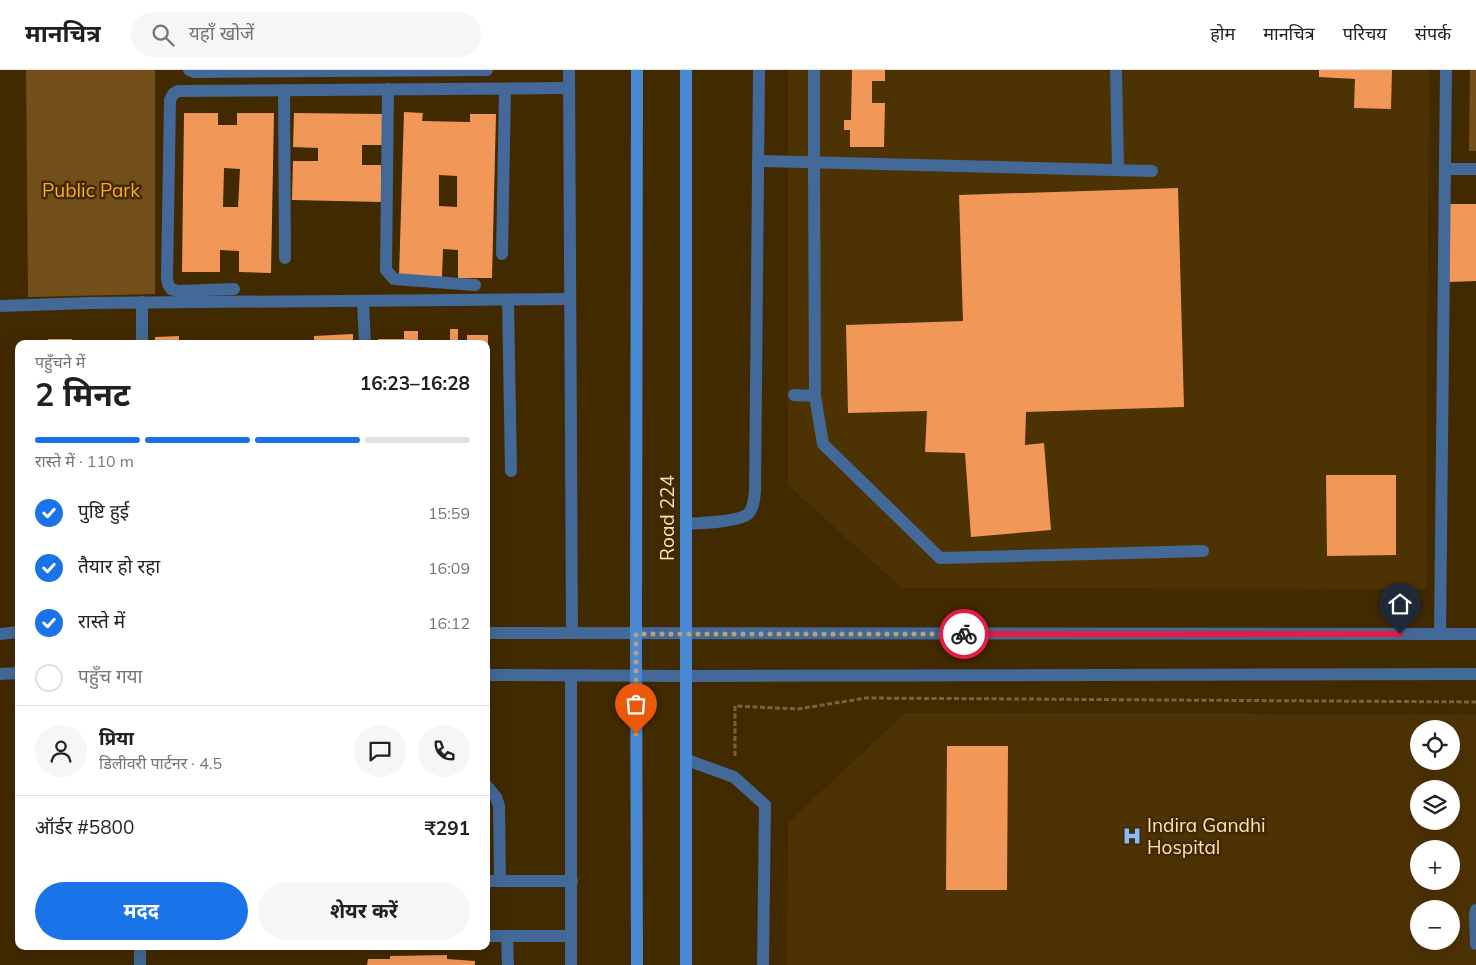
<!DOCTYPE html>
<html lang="hi">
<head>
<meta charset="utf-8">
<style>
	:root { --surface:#fff; --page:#f6f6f6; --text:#202124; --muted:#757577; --line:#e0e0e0; --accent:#1a73e8 }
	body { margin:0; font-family:Mulish,"Noto Sans Devanagari",sans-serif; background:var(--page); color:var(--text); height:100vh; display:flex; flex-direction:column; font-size:19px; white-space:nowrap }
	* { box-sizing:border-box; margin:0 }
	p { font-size:16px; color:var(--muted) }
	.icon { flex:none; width:28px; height:28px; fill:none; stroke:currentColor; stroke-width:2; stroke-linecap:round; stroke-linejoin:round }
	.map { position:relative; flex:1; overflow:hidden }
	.side { position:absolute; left:15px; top:270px; width:475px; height:610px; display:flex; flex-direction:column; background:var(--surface); border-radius:10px; box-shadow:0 5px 20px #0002 }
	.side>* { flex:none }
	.buttons { position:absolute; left:1410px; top:650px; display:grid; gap:10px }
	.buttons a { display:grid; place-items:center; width:50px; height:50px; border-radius:50%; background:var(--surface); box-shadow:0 5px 20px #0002; font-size:25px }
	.pin { position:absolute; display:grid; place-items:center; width:42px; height:42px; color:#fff; margin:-51px -21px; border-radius:50% 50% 50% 0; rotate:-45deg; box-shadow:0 0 5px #0007 }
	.pin .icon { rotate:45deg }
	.courier { position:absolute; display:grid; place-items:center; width:50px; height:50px; margin:-25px; border:4px solid #e11d48; border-radius:50%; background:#fff; color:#222; box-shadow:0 1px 6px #0007 }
	.head em { font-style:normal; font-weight:700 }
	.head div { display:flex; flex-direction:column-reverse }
	.head { display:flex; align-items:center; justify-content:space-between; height:85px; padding:0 20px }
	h1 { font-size:32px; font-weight:700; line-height:38px }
	.bar { display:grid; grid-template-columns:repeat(4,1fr); gap:8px 5px; align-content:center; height:60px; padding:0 20px }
	.bar i { height:6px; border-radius:4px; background:var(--line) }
	.bar .selected { background:var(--accent) }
	.bar p { grid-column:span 4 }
	.line { display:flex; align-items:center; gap:12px; padding:0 20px; border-top:1px solid var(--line) }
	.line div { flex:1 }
	.round { display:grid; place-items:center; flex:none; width:52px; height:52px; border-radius:26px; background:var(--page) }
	ol { padding:0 20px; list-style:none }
	li { display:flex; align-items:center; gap:15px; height:55px }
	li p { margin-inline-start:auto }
	li .icon { padding:5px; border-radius:50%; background:var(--accent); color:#fff; stroke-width:4 }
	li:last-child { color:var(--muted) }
	li i { width:28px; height:28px; border:2px solid var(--line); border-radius:50% }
	.primary-button { display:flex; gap:10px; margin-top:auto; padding:10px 20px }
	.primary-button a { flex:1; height:58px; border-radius:30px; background:var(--accent); color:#fff; font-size:20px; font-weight:700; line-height:58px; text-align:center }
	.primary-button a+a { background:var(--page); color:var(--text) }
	header { display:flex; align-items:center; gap:30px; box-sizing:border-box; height:70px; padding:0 25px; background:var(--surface); border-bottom:1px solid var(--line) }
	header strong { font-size:24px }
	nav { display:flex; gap:28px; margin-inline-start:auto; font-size:18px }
	.search { width:350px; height:45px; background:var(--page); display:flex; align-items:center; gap:12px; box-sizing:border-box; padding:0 18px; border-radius:28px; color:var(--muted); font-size:19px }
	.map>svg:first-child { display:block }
</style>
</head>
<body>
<header>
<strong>मानचित्र</strong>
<div class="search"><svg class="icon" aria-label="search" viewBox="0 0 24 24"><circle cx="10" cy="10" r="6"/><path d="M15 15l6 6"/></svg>यहाँ खोजें</div>
<nav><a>होम</a><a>मानचित्र</a><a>परिचय</a><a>संपर्क</a></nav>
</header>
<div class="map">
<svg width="1476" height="895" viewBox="0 0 1476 895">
	<rect width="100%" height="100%" fill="#412900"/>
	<!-- built -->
	<g fill="#4d3204" fill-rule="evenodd">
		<polygon points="788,0 1429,0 1426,519 902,518 788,415"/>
		<path d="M905 643 1476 644V895H787L788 753ZM1419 659H1451V691H1419ZM1419 719H1451V751H1419ZM1419 779H1451V811H1419ZM1419 839H1451V871H1419Z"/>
	</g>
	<!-- green -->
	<g fill="#734f19">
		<polygon points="26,0 155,0 155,224 28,227"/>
		<polygon points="1470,0 1476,0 1476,81 1469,81"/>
	</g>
	<!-- building -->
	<g fill="#f19859" fill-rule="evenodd">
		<polygon points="852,0 885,0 885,11 872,11 872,33 885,33 884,77 850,77 850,60 844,60 844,50 851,50"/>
		<polygon points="1319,0 1392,0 1391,39 1354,38 1355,9 1319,7"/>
		<path d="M404 42 423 43 422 51 470 52V44H496L492 208H458V180L443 179 442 207 399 206ZM439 105 457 106V137L439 136Z"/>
		<path d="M184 43H218V55H237V43H274L271 203 239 202V181L220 180V202H182ZM224 98 240 99 238 137H223Z"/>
		<polygon points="294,43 382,44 382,75 362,75 362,95 381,95 381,132 292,130 293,91 318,91 318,78 293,77"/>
		<polygon points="1178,118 1184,337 1026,342 1025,375 1044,373 1051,460 971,467 965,383 925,382 927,341 848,343 846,255 963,251 959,125"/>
		<polygon points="1449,134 1476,134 1476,211 1449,212"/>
		<rect x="450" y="259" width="8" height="15"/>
		<polygon points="404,261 418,261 418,274 378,274 378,269 404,269"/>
		<polygon points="353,264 353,274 314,274 314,266"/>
		<rect x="467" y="265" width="21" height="9"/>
		<polygon points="179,266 179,274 155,274 155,267"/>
		<rect x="48" y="269" width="24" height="5"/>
		<polygon points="219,270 220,274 201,274 201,271"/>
		<polygon points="1326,405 1396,405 1396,485 1327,486"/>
		<polygon points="947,676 1008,676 1007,820 946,820"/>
		<polygon points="447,885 447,889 475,891 475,895 367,895 368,889 390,889 390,886"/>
	</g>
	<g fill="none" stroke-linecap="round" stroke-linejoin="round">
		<!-- path -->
		<polyline stroke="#7b623c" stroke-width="3" stroke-dasharray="5 2.5" stroke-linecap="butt" points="735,686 735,636 798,639 866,628 1476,632"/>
		<!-- service -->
		<g stroke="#426997" stroke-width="12">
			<polyline points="814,0 814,92 815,326"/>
			<polyline points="1116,0 1118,99"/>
			<polyline points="758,91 1152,101"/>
			<polyline points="794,325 815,326 823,374 940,488 1203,481"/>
			<polyline points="1476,840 1475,845 1476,874"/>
		</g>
		<!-- minor -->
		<g stroke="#426997" stroke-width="12">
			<polyline points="189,0 194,2 487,0"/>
			<polyline points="569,0 572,563"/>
			<polyline points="388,19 386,200 394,209 475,215"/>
			<polyline points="284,20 285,188"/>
			<polyline points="1445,99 1476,99"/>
			<polyline points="502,184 505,19"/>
			<polyline points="234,219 178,221 171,219 168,214 167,208 170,30 173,24 178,21 569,18"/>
			<polyline points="508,230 511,401"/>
			<polyline points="363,231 365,274"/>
			<polyline points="142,232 142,274"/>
			<polyline points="0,236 90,233 570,229"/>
			<polyline points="1440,564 1446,0"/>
			<polyline points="687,690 734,707 765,735 763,895"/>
			<polyline points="486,715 496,727 499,736 500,811"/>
			<polyline points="486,811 572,811"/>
			<polyline points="486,866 571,866"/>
			<polyline points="507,866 508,895"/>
			<polyline points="140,876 140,895"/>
			<polyline points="571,895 571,606"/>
		</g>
		<!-- tertiary -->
		<g stroke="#426997" stroke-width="12">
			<path d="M686 454C699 453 739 452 748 444 754 438 754 429 755 422L759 0"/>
			<polyline points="486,563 1476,564"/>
			<polyline points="0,564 19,562"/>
			<polyline points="0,604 19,603"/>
			<polyline points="486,605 687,606 1476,604"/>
		</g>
		<!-- secondary -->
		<g stroke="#4988d3" stroke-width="12">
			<polyline points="637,0 636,564 637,895"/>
			<polyline points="686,0 686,895"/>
		</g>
	</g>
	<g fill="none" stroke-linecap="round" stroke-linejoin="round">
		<!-- done -->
		<polyline stroke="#baa17c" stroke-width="5" stroke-dasharray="0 9" points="636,664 636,564 964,564"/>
		<!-- route -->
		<polyline stroke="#e11d48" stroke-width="6" points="964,564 1400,564"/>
	</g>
	<!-- icons -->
	<defs>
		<g id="hospital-bare" transform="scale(1.5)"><path d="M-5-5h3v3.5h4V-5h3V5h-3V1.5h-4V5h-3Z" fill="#87bbfb" stroke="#412900" stroke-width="2.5" paint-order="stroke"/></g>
	</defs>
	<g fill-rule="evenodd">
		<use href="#hospital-bare" x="1132" y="766"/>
	</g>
	<g text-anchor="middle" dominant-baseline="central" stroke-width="5" stroke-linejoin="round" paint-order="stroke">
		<!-- park labels -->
		<g font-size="19" fill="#fcac21" stroke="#412900">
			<text x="91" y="120">Public Park</text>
		</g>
		<!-- street labels -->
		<g font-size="19" fill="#fbe1bf" stroke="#412900">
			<text transform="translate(667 448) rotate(-90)">Road 224</text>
		</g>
		<!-- poi labels -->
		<g font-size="19" fill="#fbe1bf" stroke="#412900" text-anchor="start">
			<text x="1147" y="755">Indira Gandhi<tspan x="1147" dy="22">Hospital</tspan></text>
		</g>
	</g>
</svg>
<div class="buttons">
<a><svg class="icon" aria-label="locate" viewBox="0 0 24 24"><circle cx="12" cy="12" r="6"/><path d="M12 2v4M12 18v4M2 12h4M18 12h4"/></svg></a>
<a><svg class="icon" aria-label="layers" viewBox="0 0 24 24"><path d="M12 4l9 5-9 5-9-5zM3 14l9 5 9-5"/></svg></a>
<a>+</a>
<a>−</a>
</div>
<div class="pin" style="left:636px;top:664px;background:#ea580c"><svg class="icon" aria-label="bag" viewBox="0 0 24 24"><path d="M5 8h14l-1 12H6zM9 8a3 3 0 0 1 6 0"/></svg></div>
<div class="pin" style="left:1400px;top:564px;background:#1f2937"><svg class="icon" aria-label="home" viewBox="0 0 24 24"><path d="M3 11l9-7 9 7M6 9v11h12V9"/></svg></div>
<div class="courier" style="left:964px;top:564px"><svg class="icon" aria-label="bike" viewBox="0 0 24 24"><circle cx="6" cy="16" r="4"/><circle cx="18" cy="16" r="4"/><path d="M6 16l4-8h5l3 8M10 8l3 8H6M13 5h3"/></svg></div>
<section class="side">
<div class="head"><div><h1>2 मिनट</h1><p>पहुँचने में</p></div><em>16:23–16:28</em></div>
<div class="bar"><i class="selected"></i><i class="selected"></i><i class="selected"></i><i></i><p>रास्ते में · 110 m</p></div>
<ol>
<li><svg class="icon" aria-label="check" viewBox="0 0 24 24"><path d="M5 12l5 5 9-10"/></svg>पुष्टि हुई<p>15:59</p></li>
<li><svg class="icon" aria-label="check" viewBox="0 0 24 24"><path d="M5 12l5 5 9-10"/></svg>तैयार हो रहा<p>16:09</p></li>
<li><svg class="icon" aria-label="check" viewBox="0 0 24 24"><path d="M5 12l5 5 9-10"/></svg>रास्ते में<p>16:12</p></li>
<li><i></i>पहुँच गया</li>
</ol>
<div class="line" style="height:90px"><a class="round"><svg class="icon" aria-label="person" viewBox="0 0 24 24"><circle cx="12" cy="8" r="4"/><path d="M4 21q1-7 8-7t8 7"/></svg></a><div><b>प्रिया</b><p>डिलीवरी पार्टनर · 4.5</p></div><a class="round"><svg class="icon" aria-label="chat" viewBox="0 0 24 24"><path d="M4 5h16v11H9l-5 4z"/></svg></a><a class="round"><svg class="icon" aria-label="phone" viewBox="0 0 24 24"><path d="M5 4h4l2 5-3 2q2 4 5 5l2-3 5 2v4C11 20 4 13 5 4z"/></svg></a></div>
<div class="line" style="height:65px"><div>ऑर्डर #5800</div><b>₹291</b></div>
<div class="primary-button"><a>मदद</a><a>शेयर करें</a></div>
</section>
</div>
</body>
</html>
